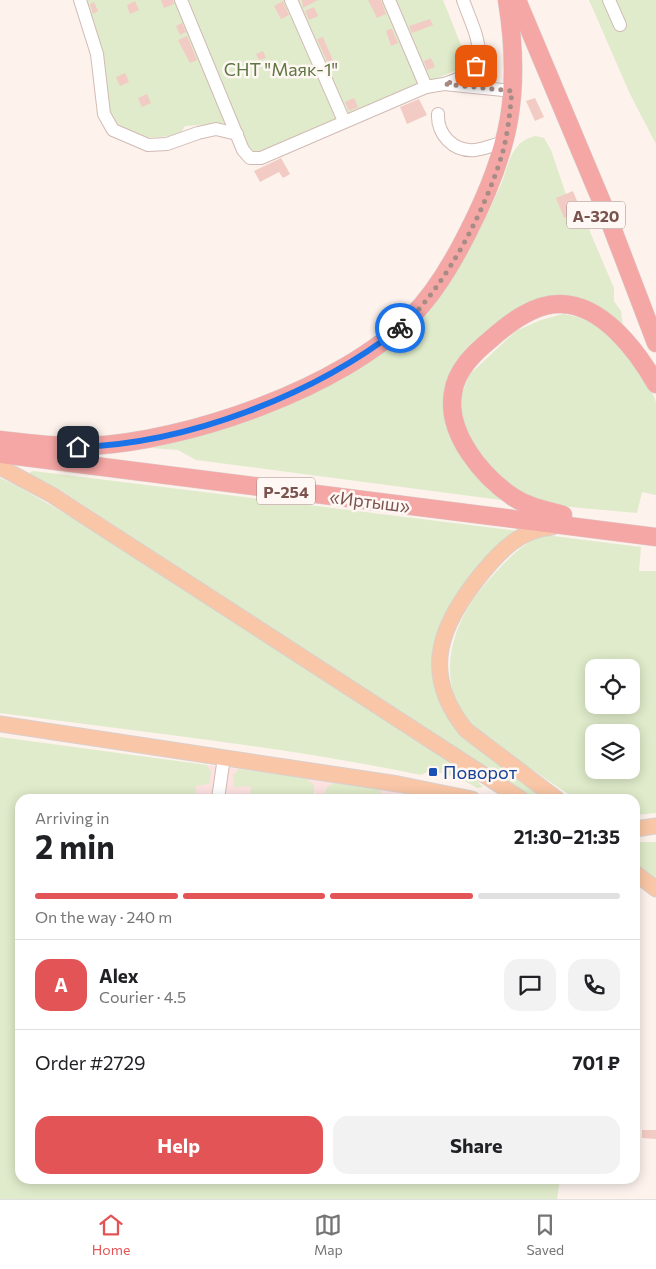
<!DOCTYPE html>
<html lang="en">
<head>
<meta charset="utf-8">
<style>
	:root { --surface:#fff; --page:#f2f2f2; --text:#202124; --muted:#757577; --line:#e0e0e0; --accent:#e35457 }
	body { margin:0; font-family:Commissioner,sans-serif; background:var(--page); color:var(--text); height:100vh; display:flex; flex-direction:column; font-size:19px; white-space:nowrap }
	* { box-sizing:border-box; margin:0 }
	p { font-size:16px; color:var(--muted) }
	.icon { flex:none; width:28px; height:28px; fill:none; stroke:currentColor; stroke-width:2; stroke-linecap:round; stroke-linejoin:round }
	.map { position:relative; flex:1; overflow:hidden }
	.side { position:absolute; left:15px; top:794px; width:625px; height:390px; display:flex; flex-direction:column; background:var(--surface); border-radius:15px; box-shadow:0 2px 12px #0003 }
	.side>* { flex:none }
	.tools { position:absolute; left:585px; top:659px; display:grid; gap:10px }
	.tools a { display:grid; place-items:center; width:55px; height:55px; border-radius:10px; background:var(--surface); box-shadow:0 2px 12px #0003; font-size:25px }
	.pin { position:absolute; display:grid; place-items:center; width:42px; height:42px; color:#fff; margin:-21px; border-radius:10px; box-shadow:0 2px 8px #0006 }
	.courier { position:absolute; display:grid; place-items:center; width:50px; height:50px; margin:-25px; border:4px solid #1a73e8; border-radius:50%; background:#fff; color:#222; box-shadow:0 1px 6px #0007 }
	.overview em { font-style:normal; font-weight:700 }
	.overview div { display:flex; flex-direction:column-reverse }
	.overview { display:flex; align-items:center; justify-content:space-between; height:85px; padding:0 20px }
	h1 { font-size:32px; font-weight:700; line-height:38px }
	.bar { display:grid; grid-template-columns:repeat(4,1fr); gap:8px 5px; align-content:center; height:60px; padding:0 20px }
	.bar i { height:6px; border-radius:4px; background:var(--line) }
	.bar .current { background:var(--accent) }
	.bar p { grid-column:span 4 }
	.line { display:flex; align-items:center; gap:12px; padding:0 20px; border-top:1px solid var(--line) }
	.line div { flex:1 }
	.round { display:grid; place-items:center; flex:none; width:52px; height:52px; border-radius:15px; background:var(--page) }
	.cta { display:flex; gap:10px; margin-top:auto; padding:10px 20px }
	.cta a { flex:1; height:58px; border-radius:15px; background:var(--accent); color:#fff; font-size:20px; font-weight:700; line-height:58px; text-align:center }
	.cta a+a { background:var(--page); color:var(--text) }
	.tab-bar { display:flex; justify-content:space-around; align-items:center; height:70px; border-top:1px solid var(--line); background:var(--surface); font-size:14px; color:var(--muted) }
	.tab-bar a { display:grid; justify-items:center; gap:2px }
	.tab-bar .current { color:var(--accent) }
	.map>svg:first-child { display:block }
</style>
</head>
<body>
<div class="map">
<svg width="656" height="1199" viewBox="0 0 656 1199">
	<rect width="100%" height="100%" fill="#fdf2ec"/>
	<!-- commercial -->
	<g fill="#fce2e1">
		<polygon points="207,765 239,769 233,775 252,786 250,799 196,799 196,786 211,772"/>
		<polygon points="305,778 378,788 420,796 410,799 314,799 315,793"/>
	</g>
	<!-- green -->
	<g fill="#dfebca" fill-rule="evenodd">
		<polygon points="83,0 443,0 469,65 252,155 228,123 185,126 179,136 135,138 107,123"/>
		<polygon points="589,0 656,0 656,144 630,94"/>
		<path d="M535 136 544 138 551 150 575 221 587 218 590 232 614 288V301L621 311 623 327 591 304 503 323 445 398 501 500 196 460 178 450 152 448C231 432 376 377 427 314 457 277 479 232 499 189 505 177 507 162 514 151 520 142 525 139 535 136Z"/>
		<path d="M563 314C602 319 627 350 645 382 649 388 655 396 656 403 656 432 656 465 656 495L642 492 637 513 538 504 498 476 475 445 464 424 461 409 462 394 469 375 516 331 541 320Z"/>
		<polygon points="33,471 519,531 511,539 435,650 465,736 484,753 535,790 536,795 533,798 525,794 59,489 31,475 29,473"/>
		<path d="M0 478 17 486 85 525 473 777 483 787 477 788 461 779 431 770 421 775C282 746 140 732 0 713Z"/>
		<path d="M545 535 641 547 639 571H656V813L635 815V799C622 799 588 802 578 799 568 795 538 773 527 766 510 755 489 743 474 729 432 685 451 621 487 582 504 563 521 543 545 535ZM594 668H631V705H594ZM594 732H631V770H594Z"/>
		<polygon points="0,737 207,765 211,772 209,784 196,786 196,799 20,799 20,1179 560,1179 557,1199 0,1199"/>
		<polygon points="239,769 305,778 314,785 314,799 250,799 251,786 234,787 233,775"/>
		<polygon points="338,781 378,788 386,799 323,799 327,787"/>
		<polygon points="635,842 656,842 656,879 635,864"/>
	</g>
	<!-- building -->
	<g fill="#f2cbc4">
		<polygon points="161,0 173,0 174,4 164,8"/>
		<polygon points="302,0 318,0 303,8"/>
		<polygon points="368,0 381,0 386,14 377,18"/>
		<polygon points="135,1 139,10 130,14 127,5"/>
		<polygon points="283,1 289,15 281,19 274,6"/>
		<polygon points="94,2 98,11 93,14 90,4"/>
		<polygon points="314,7 318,16 309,20 305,11"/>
		<polygon points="430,19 433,25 412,33 409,26"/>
		<polygon points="182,23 186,32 180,35 176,26"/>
		<polygon points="390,29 392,29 398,43 391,46 386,31"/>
		<polygon points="187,36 197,60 190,63 178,40"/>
		<polygon points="323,37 336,68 331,70 317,39"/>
		<polygon points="263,51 266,58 259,60 256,54"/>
		<polygon points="431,58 435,67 427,70 424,61"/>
		<polygon points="125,73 129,82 120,86 116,77"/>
		<polygon points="147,94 151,103 142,107 138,98"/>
		<polygon points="354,98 358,107 349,111 345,102"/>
		<polygon points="535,98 544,117 535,121 526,101"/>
		<polygon points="419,99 427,115 407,124 400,107"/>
		<polygon points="281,158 290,174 283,178 279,172 260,182 254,171"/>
		<polygon points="573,191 583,216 570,222 568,216 564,218 556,198"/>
		<polygon points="642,1130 656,1130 656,1139 642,1138"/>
	</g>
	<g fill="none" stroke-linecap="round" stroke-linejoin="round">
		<!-- minor casing -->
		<g stroke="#d2bab4" stroke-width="14">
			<g id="minor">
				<polyline points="80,0 97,54 104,114 113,130 148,145 167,144 198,133 216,129 237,134"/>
				<polyline points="181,0 243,150 250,158 261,158 426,87 444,84 513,91"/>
				<polyline points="291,0 344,121"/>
				<polyline points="389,0 426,87"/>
				<polyline points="609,0 620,25"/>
				<path d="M447 83C497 67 476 37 463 0"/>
				<path d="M438 114C437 134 453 152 475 150 485 149 495 144 505 142"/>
				<polyline points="218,799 224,757"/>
			</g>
		</g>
		<!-- major casing -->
		<g stroke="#d9cfcd" stroke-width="17">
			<g id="major">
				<polyline points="0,467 52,495 521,799"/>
				<path d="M552 527C521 530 502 549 483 572 441 623 419 672 466 730L557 799"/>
				<polyline points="0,724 398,784 472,799"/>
				<polyline points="635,829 656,826"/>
				<polyline points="635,873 656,889"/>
			</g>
		</g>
		<!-- highway casing -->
		<g stroke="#d9cfcd" stroke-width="19">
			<g id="highway">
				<polyline points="517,0 606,212 656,343"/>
				<path d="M0 440C30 443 60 448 90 446 188 441 342 388 411 317 435 293 453 262 468 232 510 150 522 92 507 0"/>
				<polyline points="0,454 656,537"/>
				<path d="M563 515C546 510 528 507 513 497 482 476 446 433 453 393 456 370 474 353 491 339 510 322 535 303 561 304 603 305 637 351 656 384"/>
			</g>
		</g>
		<!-- minor -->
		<use href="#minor" stroke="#fff" stroke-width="12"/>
		<!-- major -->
		<use href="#major" stroke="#f9c7a7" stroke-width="15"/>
		<!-- highway -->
		<use href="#highway" stroke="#f5a7a5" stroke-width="18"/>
	</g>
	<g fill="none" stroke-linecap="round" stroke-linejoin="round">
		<!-- done -->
		<path stroke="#a78b85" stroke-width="5" stroke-dasharray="0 9" d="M400 328C444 290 487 208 503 151 508 132 510 112 512 91L444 84 459 80 476 66"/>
		<!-- route -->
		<path stroke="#1a73e8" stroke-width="6" d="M78 447C187 444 314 395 400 328"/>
	</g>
	<!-- markers -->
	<rect fill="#1a4fb4" stroke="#fff7f3" stroke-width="2" x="428" y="767" width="10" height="10" rx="2.5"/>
	<g text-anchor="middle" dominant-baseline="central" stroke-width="5" stroke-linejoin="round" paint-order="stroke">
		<!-- shield labels -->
		<g fill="#fff7f3" stroke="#a18480" stroke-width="1">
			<rect x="567" y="201.5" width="58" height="27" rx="4"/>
			<rect x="257" y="477.5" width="58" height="27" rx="4"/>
		</g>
		<g font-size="16" font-weight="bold" fill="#79534e">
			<text x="596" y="215">А-320</text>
			<text x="286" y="491">Р-254</text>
		</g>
		<!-- park labels -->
		<g font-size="18" fill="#5f7843" stroke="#fff7f3">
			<text x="281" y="69">СНТ "Маяк-1"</text>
		</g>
		<!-- street labels -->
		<g font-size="18" fill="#79534e" stroke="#fff7f3">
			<text transform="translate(370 501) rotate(7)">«Иртыш»</text>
		</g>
		<!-- transit labels -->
		<g font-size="18" fill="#164399" stroke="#fff7f3" text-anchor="start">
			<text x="443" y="772">Поворот</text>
		</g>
	</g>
</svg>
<div class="tools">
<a><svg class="icon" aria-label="locate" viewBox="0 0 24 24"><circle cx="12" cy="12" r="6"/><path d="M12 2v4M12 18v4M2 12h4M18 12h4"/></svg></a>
<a><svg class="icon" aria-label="layers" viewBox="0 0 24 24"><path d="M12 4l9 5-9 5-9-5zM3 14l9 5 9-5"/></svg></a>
</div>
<div class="pin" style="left:476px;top:66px;background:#ea580c"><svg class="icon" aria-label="bag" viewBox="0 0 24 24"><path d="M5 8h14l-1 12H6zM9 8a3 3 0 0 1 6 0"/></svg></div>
<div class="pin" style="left:78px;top:447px;background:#1f2937"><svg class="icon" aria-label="home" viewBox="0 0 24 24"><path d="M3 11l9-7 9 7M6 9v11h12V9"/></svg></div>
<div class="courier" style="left:400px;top:328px"><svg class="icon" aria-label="bike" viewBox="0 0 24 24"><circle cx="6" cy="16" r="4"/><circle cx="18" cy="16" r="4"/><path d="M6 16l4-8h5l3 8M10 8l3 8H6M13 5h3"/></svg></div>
<section class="side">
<div class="overview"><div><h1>2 min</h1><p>Arriving in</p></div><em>21:30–21:35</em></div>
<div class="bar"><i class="current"></i><i class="current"></i><i class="current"></i><i></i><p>On the way · 240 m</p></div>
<div class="line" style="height:90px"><b class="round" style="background:var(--accent);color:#fff">A</b><div><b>Alex</b><p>Courier · 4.5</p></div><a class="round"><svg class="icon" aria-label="chat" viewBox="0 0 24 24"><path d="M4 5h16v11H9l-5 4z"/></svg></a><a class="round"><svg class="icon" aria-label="phone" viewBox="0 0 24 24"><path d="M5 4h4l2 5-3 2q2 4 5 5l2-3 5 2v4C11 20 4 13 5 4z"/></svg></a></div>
<div class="line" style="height:65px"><div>Order #2729</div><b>701 ₽</b></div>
<div class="cta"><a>Help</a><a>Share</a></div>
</section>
</div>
<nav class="tab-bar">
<a class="current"><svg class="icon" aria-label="home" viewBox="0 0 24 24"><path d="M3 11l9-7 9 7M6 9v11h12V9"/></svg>Home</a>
<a><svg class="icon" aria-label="map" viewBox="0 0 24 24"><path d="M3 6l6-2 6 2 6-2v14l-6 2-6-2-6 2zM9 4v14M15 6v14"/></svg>Map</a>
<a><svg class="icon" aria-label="saved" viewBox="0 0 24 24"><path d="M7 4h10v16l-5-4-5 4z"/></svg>Saved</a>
</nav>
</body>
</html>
